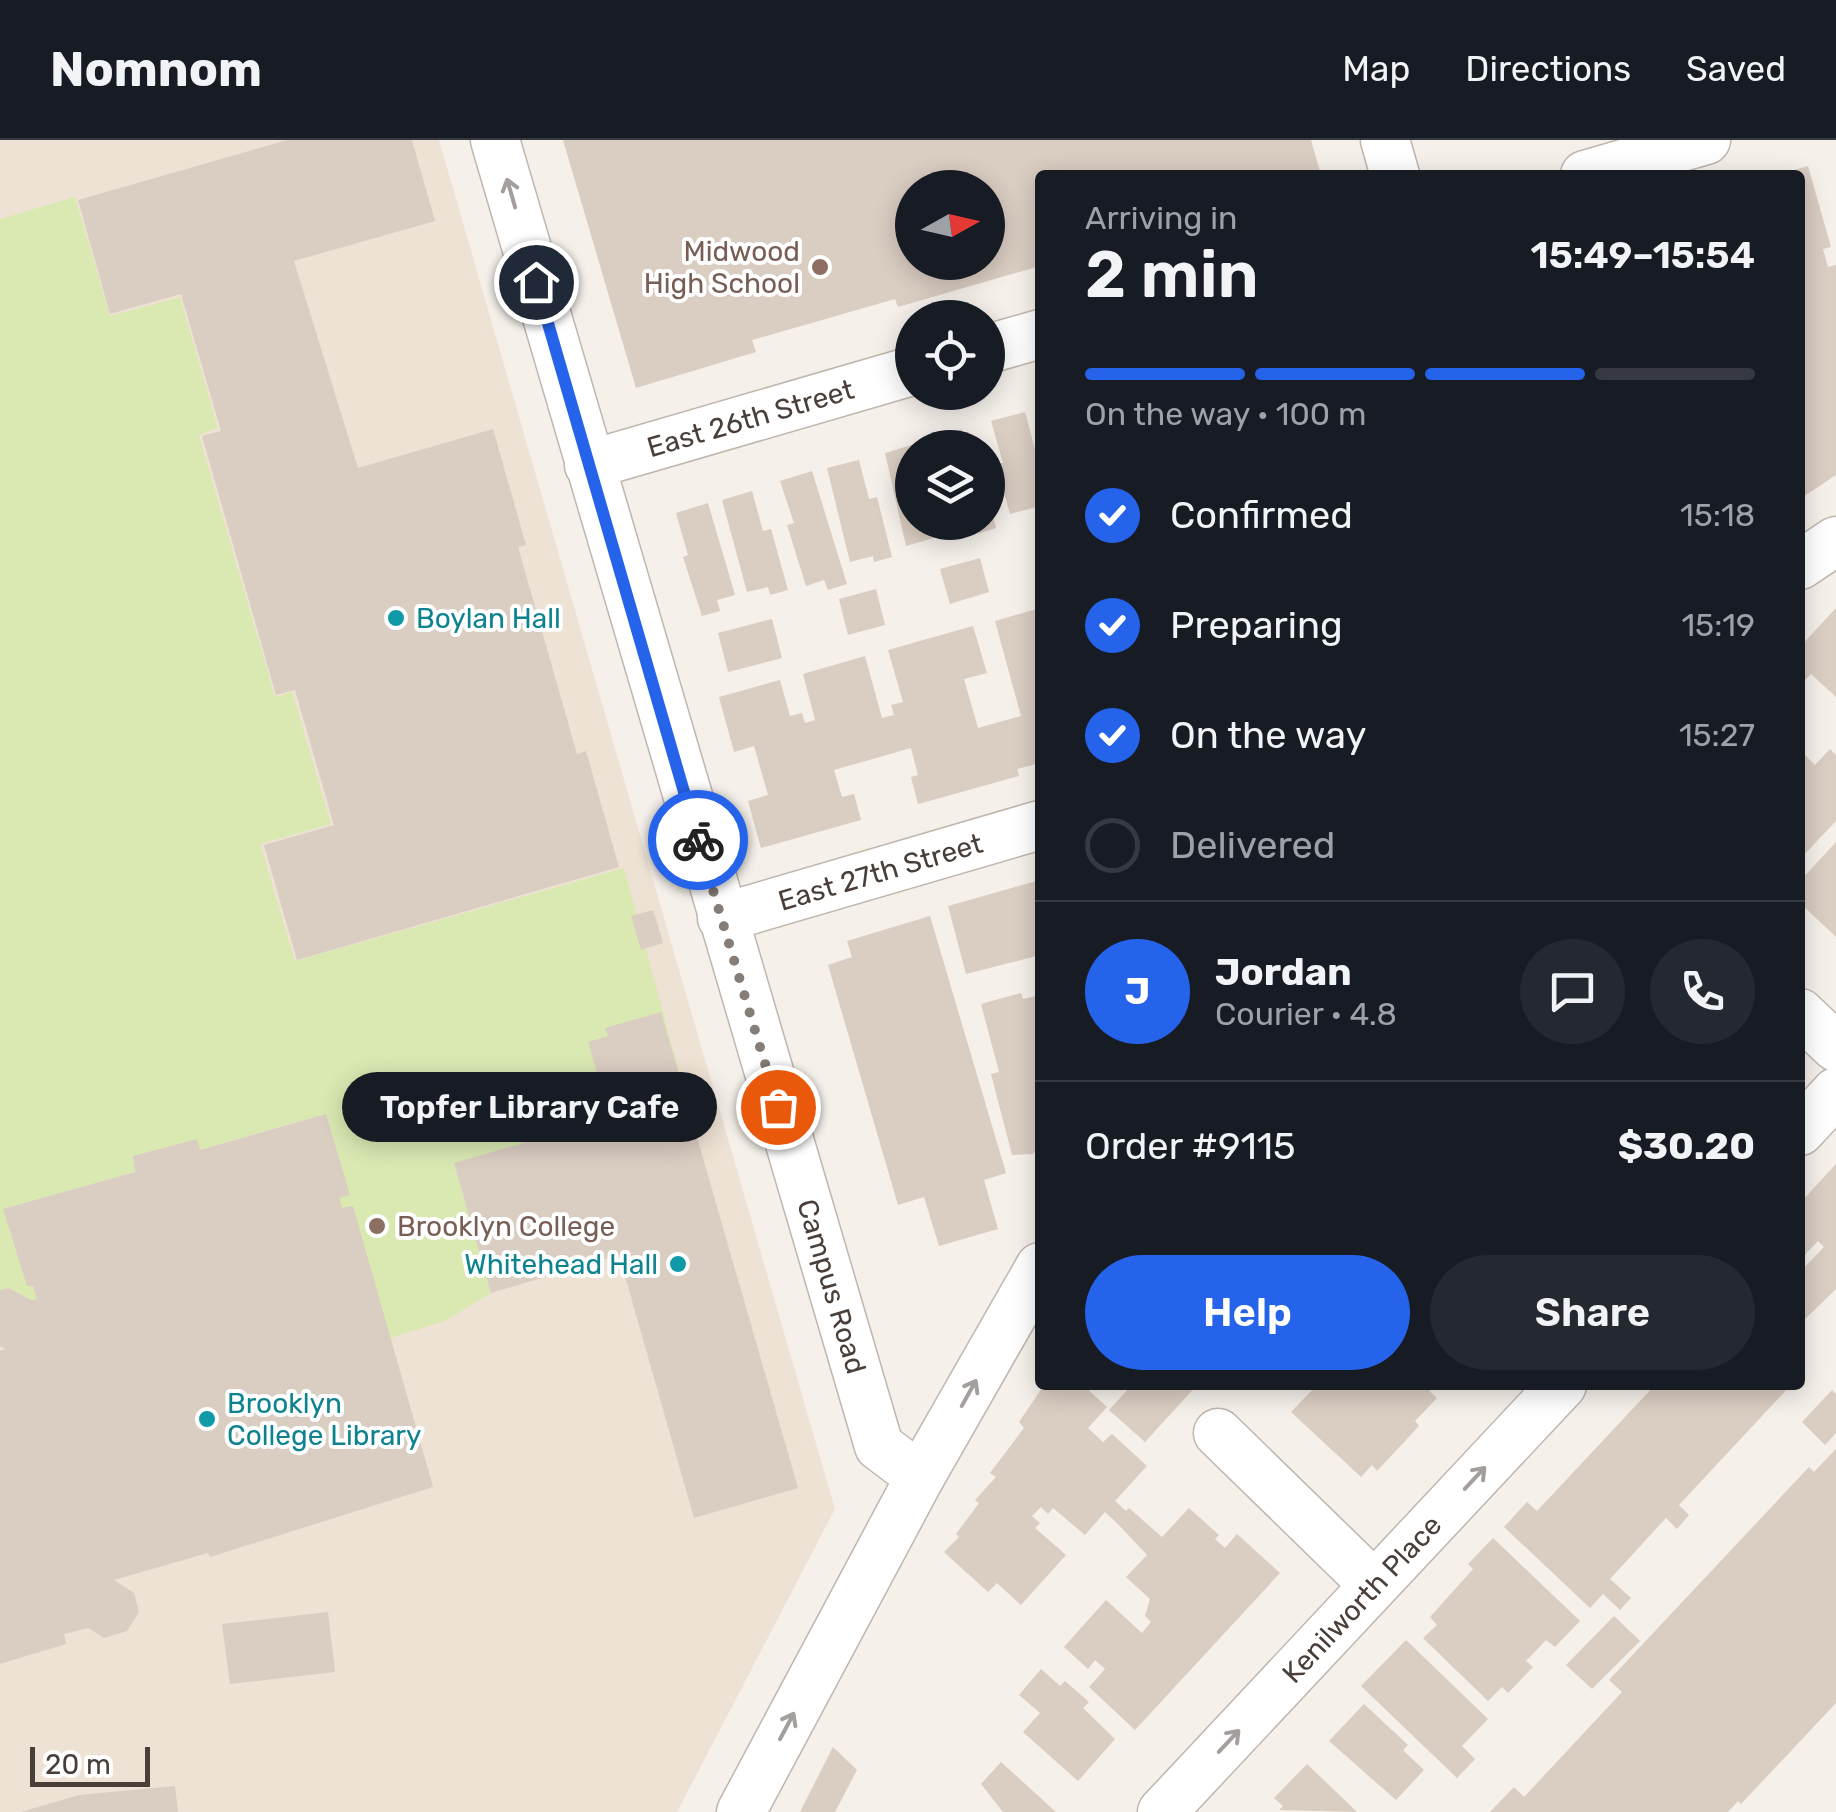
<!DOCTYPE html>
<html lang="en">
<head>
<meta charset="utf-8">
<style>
	:root { --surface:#171b24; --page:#242831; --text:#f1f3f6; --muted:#9ea1a6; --line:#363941; --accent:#2563eb }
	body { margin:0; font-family:Rubik,sans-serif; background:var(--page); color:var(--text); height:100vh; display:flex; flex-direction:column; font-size:38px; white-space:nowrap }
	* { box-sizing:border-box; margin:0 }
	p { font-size:32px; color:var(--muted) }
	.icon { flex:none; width:55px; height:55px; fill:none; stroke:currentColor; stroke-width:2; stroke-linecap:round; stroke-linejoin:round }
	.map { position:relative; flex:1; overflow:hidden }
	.side { position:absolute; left:1035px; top:30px; width:770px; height:1220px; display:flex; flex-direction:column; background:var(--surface); border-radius:10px; box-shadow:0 5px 25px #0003 }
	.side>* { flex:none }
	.needle { width:65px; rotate:82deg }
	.tools { position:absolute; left:895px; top:30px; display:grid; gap:20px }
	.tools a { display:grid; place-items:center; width:110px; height:110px; border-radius:50%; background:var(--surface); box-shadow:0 5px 25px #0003; font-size:50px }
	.scale { position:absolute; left:30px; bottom:25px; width:120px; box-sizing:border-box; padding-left:10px; border:5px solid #493f38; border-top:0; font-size:28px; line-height:35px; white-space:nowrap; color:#493f38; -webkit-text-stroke:8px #fff; paint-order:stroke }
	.pin { position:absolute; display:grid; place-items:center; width:85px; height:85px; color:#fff; margin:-42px; border:5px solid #fff; border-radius:50%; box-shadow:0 2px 10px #0007 }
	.courier { position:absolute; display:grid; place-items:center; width:100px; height:100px; margin:-50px; border:8px solid #2563eb; border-radius:50%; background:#fff; color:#222; box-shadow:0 2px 12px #0007 }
	.bubble { position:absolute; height:70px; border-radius:35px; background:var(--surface); box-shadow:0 5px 25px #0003; font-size:32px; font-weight:600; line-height:70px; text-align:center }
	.head em { font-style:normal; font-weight:600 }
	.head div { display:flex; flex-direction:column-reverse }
	.head { display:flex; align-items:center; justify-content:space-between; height:170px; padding:0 50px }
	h1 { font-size:65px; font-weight:600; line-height:75px }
	.bar { display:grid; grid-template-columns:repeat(4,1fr); gap:15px 10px; align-content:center; height:120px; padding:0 50px }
	.bar i { height:12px; border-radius:8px; background:var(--line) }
	.bar .on { background:var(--accent) }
	.bar p { grid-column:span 4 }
	.line { display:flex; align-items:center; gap:25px; padding:0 50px; border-top:2px solid var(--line) }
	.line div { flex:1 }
	.round { display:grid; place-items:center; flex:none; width:105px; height:105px; border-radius:52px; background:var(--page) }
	ol { padding:0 50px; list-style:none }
	li { display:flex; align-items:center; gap:30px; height:110px }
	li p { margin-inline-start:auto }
	li .icon { padding:10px; border-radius:50%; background:var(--accent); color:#fff; stroke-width:4 }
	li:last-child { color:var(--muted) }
	li i { width:55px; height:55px; border:5px solid var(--line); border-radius:50% }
	.button { display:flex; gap:20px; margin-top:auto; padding:20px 50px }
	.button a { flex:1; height:115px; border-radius:60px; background:var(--accent); color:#fff; font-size:40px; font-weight:600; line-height:115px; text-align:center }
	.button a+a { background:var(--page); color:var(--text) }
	header { display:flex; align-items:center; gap:60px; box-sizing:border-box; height:140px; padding:0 50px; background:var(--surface); border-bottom:2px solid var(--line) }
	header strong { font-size:48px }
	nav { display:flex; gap:55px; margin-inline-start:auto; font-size:35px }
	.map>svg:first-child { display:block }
</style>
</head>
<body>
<header>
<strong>Nomnom</strong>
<nav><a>Map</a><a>Directions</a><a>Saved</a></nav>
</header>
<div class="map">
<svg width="1836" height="1672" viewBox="0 0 1836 1672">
	<rect width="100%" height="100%" fill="#f5f0ea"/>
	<!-- education -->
	<polygon fill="#eee2d4" points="0,0 439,0 835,1369 677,1672 0,1672"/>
	<!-- green -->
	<polygon fill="#dae9b2" points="75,57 110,176 180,157 218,288 199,295 275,557 292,552 331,684 260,704 295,821 624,728 686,957 454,1023 491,1153 445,1181 381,1201 314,977 200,1010 133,1017 135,1032 3,1069 27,1145 33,1146 37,1159 31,1160 9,1148 0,1150 0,79"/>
	<!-- building -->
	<g fill="#dacdc2" fill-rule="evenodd">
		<polygon points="287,0 412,0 435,81 294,121 358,328 493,289 526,405 518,407 577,614 586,611 619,727 297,820 264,705 334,685 295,550 276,555 202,296 221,291 181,154 110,174 78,60"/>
		<path d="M563 0H1311L1321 35H1040V126L898 167 895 159 752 200 756 212 636 248ZM912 48H988V122H912Z"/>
		<polygon points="1808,26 1831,107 1823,109 1828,127 1836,125 1836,335 1800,359 1800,35 1780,34"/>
		<polygon points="1025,272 1040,328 1040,366 1010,374 996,324 1003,323 991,281"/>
		<polygon points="962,289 967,308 933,308 930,298"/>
		<polygon points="918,303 919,308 912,308 912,382 940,382 944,395 906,406 885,313"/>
		<polygon points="859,320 869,359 877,357 892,417 874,422 873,416 850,422 827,328"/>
		<polygon points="812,331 847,444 828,450 824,440 806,446 787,385 794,383 780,341"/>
		<polygon points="752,351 763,391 771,389 788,450 770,455 768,447 747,452 722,360"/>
		<polygon points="989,361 996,388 977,394 975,385 956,391 954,382 988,382"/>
		<polygon points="708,363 735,455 717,460 720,471 702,476 683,417 688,415 676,373"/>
		<polygon points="980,418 989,452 950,464 940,429"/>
		<polygon points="876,449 885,485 848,495 839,459"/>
		<polygon points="1040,468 1040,623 1017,629 1019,636 918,664 911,637 918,635 911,608 834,630 842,657 854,654 861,680 761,708 748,661 768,655 754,606 734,612 719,557 780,540 790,576 802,573 805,583 815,580 803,534 865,516 882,578 894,575 891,565 903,562 888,510 973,486 987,533 964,539 978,588 1021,576 995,481"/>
		<polygon points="1836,468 1836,557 1811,534 1800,545 1800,507"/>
		<polygon points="772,479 782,518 728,532 718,493"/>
		<polygon points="1830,609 1836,615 1836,681 1800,719 1800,621 1805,615 1815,625"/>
		<polygon points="1836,702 1836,797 1800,763 1800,741"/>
		<polygon points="1040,740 1040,815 966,834 948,766"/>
		<polygon points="653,770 663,803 641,810 631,776"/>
		<polygon points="930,776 1006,1033 984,1040 998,1089 939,1106 924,1057 898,1065 828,825 852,817 847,801"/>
		<polygon points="1021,853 1023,859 1040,855 1040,1002 1033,1014 1012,1015 991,934 999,932 981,864"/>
		<polygon points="661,872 798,1348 694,1378 619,1115 491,1153 454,1023 610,978 588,902 608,896 605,888"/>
		<polygon points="326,974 350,1055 339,1058 342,1068 353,1066 433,1347 210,1417 208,1413 114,1440 134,1453 139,1472 127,1491 104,1498 88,1488 64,1494 66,1504 0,1524 0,1211 5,1209 0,1206 0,1150 9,1148 31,1160 37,1159 33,1146 27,1146 3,1069 135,1032 133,1016 197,999 200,1010"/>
		<polygon points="1836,1024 1836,1149 1800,1184 1800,1132 1824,1107 1818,1101 1800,1120 1800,1063"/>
		<polygon points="1044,1245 1083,1245 1107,1267 1088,1288 1103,1302 1112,1294 1147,1326 1115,1361 1126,1371 1129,1368 1162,1397 1189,1368 1219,1395 1215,1399 1225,1408 1237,1394 1280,1433 1135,1590 1089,1547 1105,1529 1095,1520 1088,1529 1064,1507 1106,1460 1142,1493 1151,1482 1145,1476 1150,1459 1126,1437 1147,1415 1116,1382 1105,1372 1085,1395 1053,1368 1048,1374 1041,1367 1032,1376 1040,1383 1035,1388 1066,1415 1021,1465 997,1443 988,1452 944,1412 959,1397 956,1394 979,1363 975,1360 996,1337 990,1333 1024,1288 1019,1282"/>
		<polygon points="1132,1245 1197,1245 1145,1302 1109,1270"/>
		<polygon points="1312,1245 1423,1245 1437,1258 1415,1281 1419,1286 1377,1331 1372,1325 1361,1337 1291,1272 1315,1247"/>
		<polygon points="1655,1245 1791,1245 1679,1365 1689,1375 1677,1389 1666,1378 1610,1439 1631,1458 1620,1470 1603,1454 1590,1468 1504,1387 1527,1362 1537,1371"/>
		<polygon points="1832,1250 1836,1254 1836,1293 1825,1305 1802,1282"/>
		<polygon points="1836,1309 1836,1563 1741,1664 1738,1661 1728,1672 1490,1672 1514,1647 1524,1657 1622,1552 1609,1540 1809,1327 1814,1332"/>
		<polygon points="1493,1398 1580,1481 1555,1507 1546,1500 1526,1521 1533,1527 1508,1553 1502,1547 1488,1561 1423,1498 1437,1485 1430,1477 1473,1429 1468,1424"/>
		<polygon points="328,1472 335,1532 230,1544 222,1484"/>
		<polygon points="1614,1476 1640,1501 1592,1549 1566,1525"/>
		<polygon points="1406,1500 1488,1579 1462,1606 1475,1619 1457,1638 1361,1546"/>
		<polygon points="1041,1529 1060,1546 1065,1541 1089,1562 1083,1568 1115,1599 1078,1641 1023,1592 1040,1573 1019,1555"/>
		<polygon points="1364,1564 1408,1605 1403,1610 1424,1630 1396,1660 1329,1601"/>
		<polygon points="833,1607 857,1630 835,1672 800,1672"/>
		<polygon points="1001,1622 1056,1672 1003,1672 981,1644"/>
		<polygon points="1307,1624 1357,1672 1279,1670 1283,1666 1274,1658"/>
		<polygon points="175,1646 178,1672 21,1672 79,1655"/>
	</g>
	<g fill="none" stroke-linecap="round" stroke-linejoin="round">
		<!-- minor casing -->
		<g stroke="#c1b6ac" stroke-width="51">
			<g id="minor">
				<path id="s1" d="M495 0 879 1306 920 1337"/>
				<polyline points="1385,0 1395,35"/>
				<polyline points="1585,35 1706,0"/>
				<polyline points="988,209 1040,194"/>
				<path id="s2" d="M589 325 912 231"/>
				<polyline points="1800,425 1836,401"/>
				<path id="s3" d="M722 778 1040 685"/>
				<polyline points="1800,873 1836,907"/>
				<polyline points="1800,991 1836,952"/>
				<polyline points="1218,1293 1374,1445"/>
				<polyline points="741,1672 920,1337 1040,1127"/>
				<path id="s4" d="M1162 1672 1562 1245"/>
			</g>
		</g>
		<!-- minor -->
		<use href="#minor" stroke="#fff" stroke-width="48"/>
	</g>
	<!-- one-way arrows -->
	<defs><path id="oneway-shaft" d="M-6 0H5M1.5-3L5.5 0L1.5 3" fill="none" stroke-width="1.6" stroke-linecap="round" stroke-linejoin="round" transform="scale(2.5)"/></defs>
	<g stroke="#a49f9c">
		<use href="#oneway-shaft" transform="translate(511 53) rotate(-106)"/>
		<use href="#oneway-shaft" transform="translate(969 1253) rotate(-61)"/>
		<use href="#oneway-shaft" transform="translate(1475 1338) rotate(-47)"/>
		<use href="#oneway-shaft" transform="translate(787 1586) rotate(-62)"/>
		<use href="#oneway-shaft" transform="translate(1229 1601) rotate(-47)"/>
	</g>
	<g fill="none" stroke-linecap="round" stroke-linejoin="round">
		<!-- done -->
		<polyline stroke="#857d76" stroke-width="10" stroke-dasharray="0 18" points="698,700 778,967"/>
		<!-- route -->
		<polyline stroke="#2563eb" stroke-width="12" points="536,142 698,700"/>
	</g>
	<!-- markers -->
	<g fill="#8d6e63" stroke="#fff" stroke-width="4">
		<circle cx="820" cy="127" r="10"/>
		<circle cx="377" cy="1086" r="10"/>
	</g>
	<g fill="#0f9aa8" stroke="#fff" stroke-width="4">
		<circle cx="396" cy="478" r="10"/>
		<circle cx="678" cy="1124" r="10"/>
		<circle cx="207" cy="1279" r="10"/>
	</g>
	<g text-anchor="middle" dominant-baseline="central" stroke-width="8" stroke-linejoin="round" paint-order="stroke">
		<!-- education labels -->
		<g font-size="28" fill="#785e54" stroke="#fff" text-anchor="end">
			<text x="800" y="111">Midwood<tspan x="800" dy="32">High School</tspan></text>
			<text x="397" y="1086" text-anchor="start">Brooklyn College</text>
		</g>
		<!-- street labels -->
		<g font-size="28" fill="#493f38" stroke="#fff">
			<text stroke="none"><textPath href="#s2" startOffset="168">East 26th Street</textPath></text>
			<text stroke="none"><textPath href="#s3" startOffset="165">East 27th Street</textPath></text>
			<text stroke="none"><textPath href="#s1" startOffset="1195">Campus Road</textPath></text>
			<text stroke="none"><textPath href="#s4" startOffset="292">Kenilworth Place</textPath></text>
		</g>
		<!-- culture labels -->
		<g font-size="28" fill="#0d838f" stroke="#fff" text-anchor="start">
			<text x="416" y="478">Boylan Hall</text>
			<text x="658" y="1124" text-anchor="end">Whitehead Hall</text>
			<text x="227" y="1263">Brooklyn<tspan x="227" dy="32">College Library</tspan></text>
		</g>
	</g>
</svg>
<div class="tools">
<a><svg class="needle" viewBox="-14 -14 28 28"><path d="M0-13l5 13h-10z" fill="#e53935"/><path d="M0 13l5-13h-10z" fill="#9ea1a6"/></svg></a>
<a><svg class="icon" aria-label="locate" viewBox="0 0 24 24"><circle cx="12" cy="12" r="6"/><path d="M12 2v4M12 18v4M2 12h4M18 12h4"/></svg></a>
<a><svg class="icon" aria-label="layers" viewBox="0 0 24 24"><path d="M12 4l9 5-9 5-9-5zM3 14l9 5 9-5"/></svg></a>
</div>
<div class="scale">20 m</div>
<div class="pin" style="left:778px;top:967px;background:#ea580c"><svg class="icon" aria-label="bag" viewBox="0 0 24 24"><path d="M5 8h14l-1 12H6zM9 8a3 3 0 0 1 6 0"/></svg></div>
<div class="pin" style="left:536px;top:142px;background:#1f2937"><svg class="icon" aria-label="home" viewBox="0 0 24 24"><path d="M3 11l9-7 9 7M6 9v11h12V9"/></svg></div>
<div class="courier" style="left:698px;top:700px"><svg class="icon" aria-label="bike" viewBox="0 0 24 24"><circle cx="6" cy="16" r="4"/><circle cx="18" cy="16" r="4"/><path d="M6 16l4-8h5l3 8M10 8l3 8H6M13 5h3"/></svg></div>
<div class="bubble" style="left:342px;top:932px;width:375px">Topfer Library Cafe</div>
<section class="side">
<div class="head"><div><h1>2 min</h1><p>Arriving in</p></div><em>15:49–15:54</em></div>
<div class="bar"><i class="on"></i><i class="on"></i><i class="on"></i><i></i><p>On the way · 100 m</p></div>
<ol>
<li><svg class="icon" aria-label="check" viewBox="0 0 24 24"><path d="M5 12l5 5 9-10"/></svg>Confirmed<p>15:18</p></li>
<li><svg class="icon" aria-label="check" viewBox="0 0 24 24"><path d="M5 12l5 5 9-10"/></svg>Preparing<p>15:19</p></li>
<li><svg class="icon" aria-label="check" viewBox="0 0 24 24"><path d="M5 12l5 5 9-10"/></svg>On the way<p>15:27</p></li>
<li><i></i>Delivered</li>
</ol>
<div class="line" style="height:180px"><b class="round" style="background:var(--accent);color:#fff">J</b><div><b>Jordan</b><p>Courier · 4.8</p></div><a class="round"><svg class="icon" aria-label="chat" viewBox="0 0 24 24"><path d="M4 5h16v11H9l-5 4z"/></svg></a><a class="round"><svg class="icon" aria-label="phone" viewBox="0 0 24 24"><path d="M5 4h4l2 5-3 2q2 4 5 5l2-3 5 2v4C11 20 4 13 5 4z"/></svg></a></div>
<div class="line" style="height:130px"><div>Order #9115</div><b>$30.20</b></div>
<div class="button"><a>Help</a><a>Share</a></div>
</section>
</div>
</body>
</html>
